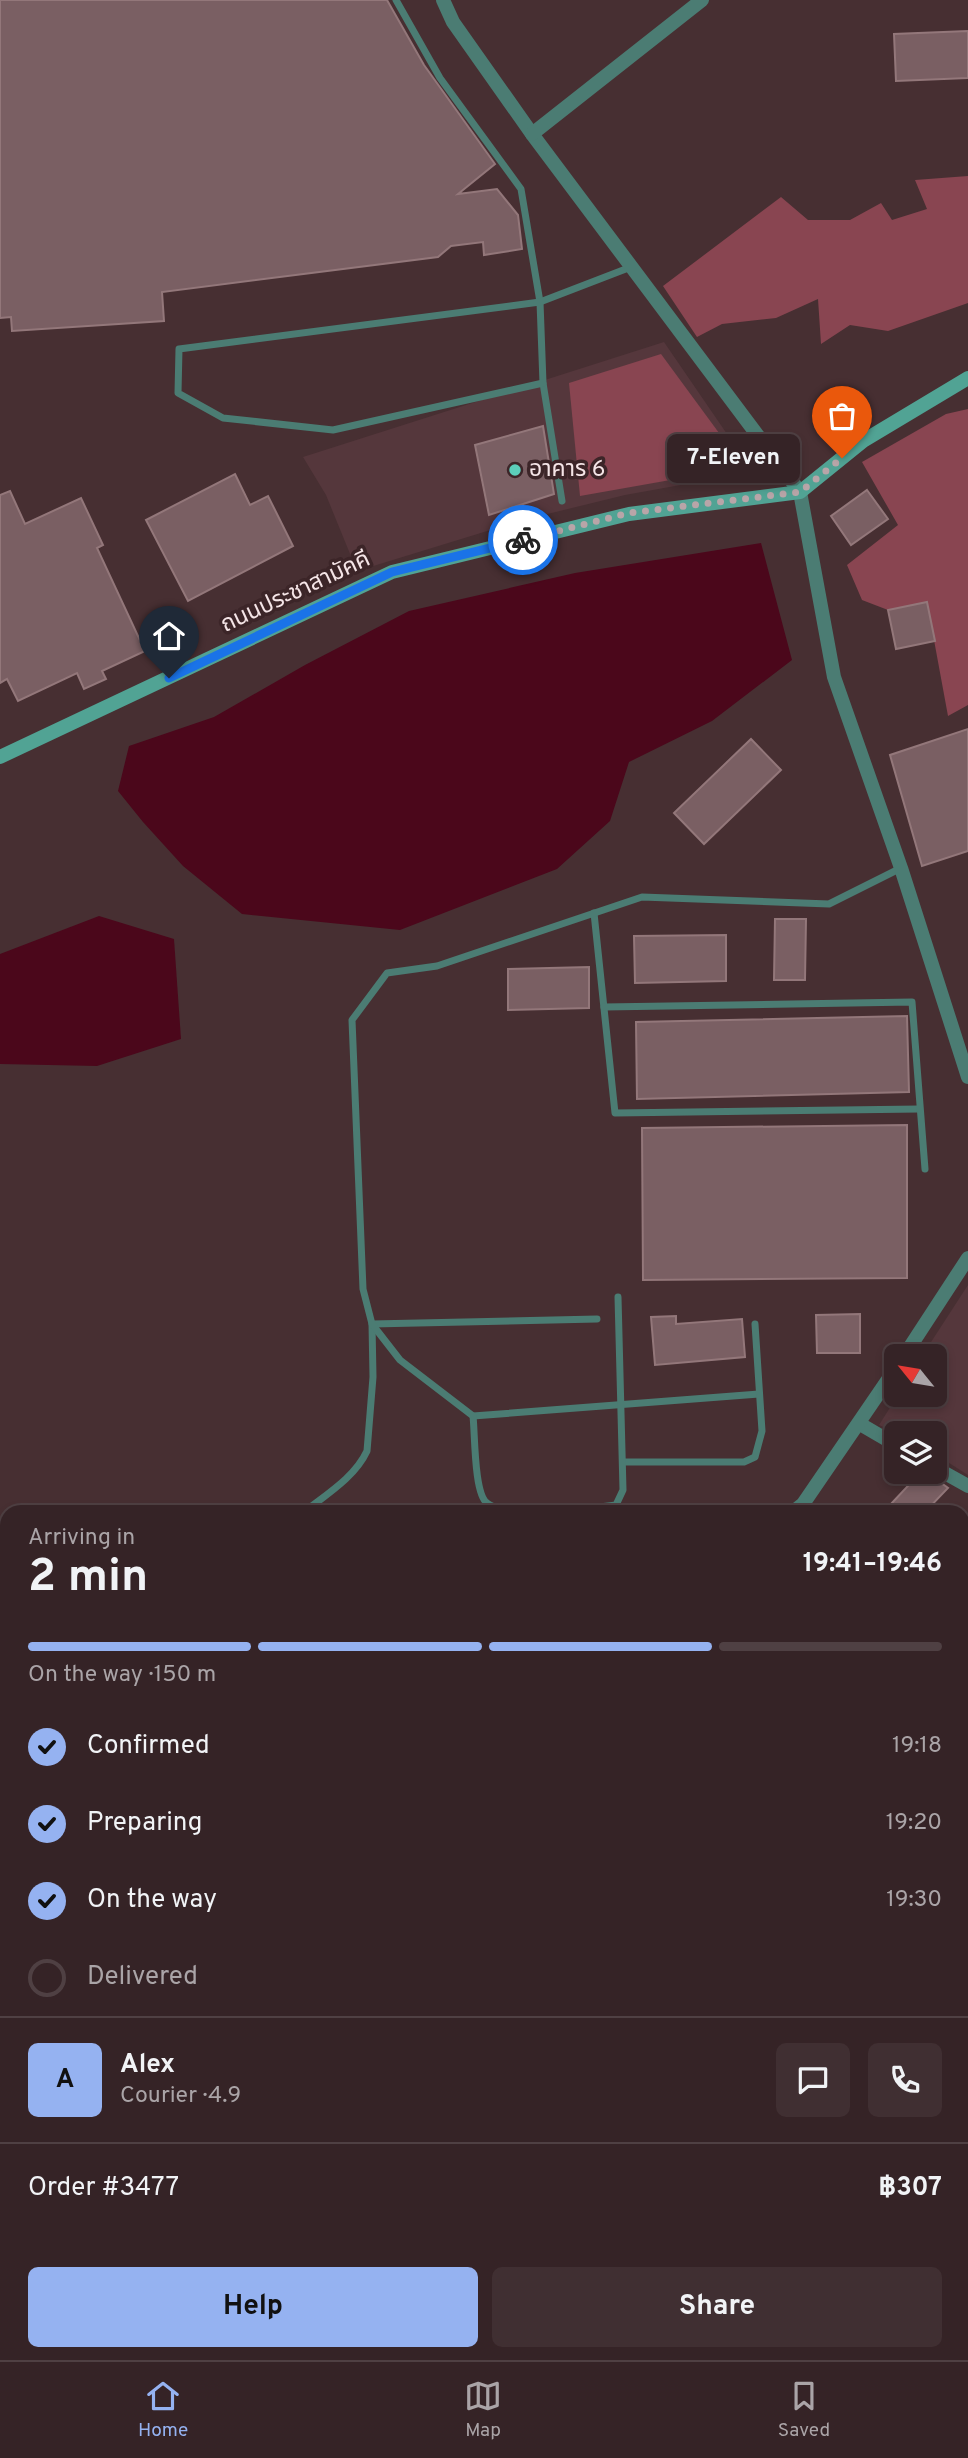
<!DOCTYPE html>
<html lang="en">
<head>
<meta charset="utf-8">
<style>
	:root { --surface:#352326; --page:#402f32; --text:#f1f3f6; --muted:#aaa4a7; --line:#4f4043; --accent:#95b2f1 }
	body { margin:0; font-family:Overpass,"Noto Sans Thai",sans-serif; background:var(--page); color:var(--text); height:100vh; display:flex; flex-direction:column; font-size:26px; white-space:nowrap }
	* { box-sizing:border-box; margin:0 }
	p { font-size:23px; color:var(--muted) }
	.icon { flex:none; width:38px; height:38px; fill:none; stroke:currentColor; stroke-width:2; stroke-linecap:round; stroke-linejoin:round }
	.map { position:relative; flex:1; overflow:hidden }
	.drawer { position:absolute; left:0px; top:1505px; width:970px; height:856px; display:flex; flex-direction:column; background:var(--surface); border-radius:21px 21px 0 0; box-shadow:0 4px 10px #0003,0 0 0 2px var(--line) }
	.drawer>* { flex:none }
	.needle { width:46px; rotate:300deg }
	.fabs { position:absolute; left:884px; top:1344px; display:grid; gap:14px }
	.fabs a { display:grid; place-items:center; width:63px; height:63px; border-radius:10px; background:var(--surface); box-shadow:0 4px 10px #0003,0 0 0 2px var(--line); font-size:35px }
	.pin { position:absolute; display:grid; place-items:center; width:60px; height:60px; color:#fff; margin:-72px -30px; border-radius:50% 50% 50% 0; rotate:-45deg; box-shadow:0 0 7px #0007 }
	.pin .icon { rotate:45deg }
	.courier { position:absolute; display:grid; place-items:center; width:70px; height:70px; margin:-35px; border:5px solid #1a73e8; border-radius:50%; background:#fff; color:#222; box-shadow:0 2px 9px #0007 }
	.bubble { position:absolute; height:49px; border-radius:10px; background:var(--surface); box-shadow:0 4px 10px #0003,0 0 0 2px var(--line); font-size:23px; font-weight:700; line-height:49px; text-align:center }
	.summary em { font-style:normal; font-weight:700 }
	.summary div { display:flex; flex-direction:column-reverse }
	.summary { display:flex; align-items:center; justify-content:space-between; height:119px; padding:0 28px }
	h1 { font-size:46px; font-weight:700; line-height:52px }
	.bar { display:grid; grid-template-columns:repeat(4,1fr); gap:10px 7px; align-content:center; height:84px; padding:0 28px }
	.bar i { height:9px; border-radius:5px; background:var(--line) }
	.bar .selected { background:var(--accent) }
	.bar p { grid-column:span 4 }
	.line { display:flex; align-items:center; gap:18px; padding:0 28px; border-top:2px solid var(--line) }
	.line div { flex:1 }
	.round { display:grid; place-items:center; flex:none; width:74px; height:74px; border-radius:10px; background:var(--page) }
	ol { padding:0 28px; list-style:none }
	li { display:flex; align-items:center; gap:21px; height:77px }
	li p { margin-inline-start:auto }
	li .icon { padding:7px; border-radius:50%; background:var(--accent); color:#111; stroke-width:4 }
	li:last-child { color:var(--muted) }
	li i { width:38px; height:38px; border:4px solid var(--line); border-radius:50% }
	.action { display:flex; gap:14px; margin-top:auto; padding:14px 28px }
	.action a { flex:1; height:80px; border-radius:10px; background:var(--accent); color:#111; font-size:28px; font-weight:700; line-height:80px; text-align:center }
	.action a+a { background:var(--page); color:var(--text) }
	.tab-bar { display:flex; justify-content:space-around; align-items:center; height:98px; border-top:2px solid var(--line); background:var(--surface); font-size:19px; color:var(--muted) }
	.tab-bar a { display:grid; justify-items:center; gap:4px }
	.tab-bar .selected { color:var(--accent) }
	.map>svg:first-child { display:block }
</style>
</head>
<body>
<div class="map">
<svg width="968" height="2360" viewBox="0 0 968 2360">
	<rect width="100%" height="100%" fill="#472f32"/>
	<!-- built -->
	<g fill="#55373c">
		<polygon points="664,342 753,472 625,495 523,520 357,571 326,495 303,457"/>
		<polygon points="968,1285 968,1475 935,1454 934,1433 896,1433 879,1425 898,1395 934,1395 934,1356 922,1356"/>
		<polygon points="968,2317 968,2360 888,2360 899,2354 962,2354 963,2320"/>
	</g>
	<!-- green -->
	<g fill="#894551">
		<polygon points="968,176 968,303 888,331 850,325 821,344 818,299 776,318 722,324 697,337 663,286 781,197 808,220 850,220 881,203 892,220 927,209 915,180"/>
		<polygon points="661,354 744,467 580,496 569,383"/>
		<polygon points="968,409 968,705 948,716 927,602 888,610 862,600 847,565 898,525 862,462 946,414"/>
		<polygon points="962,1665 968,1670 968,2317 963,2320"/>
		<polygon points="648,2354 899,2354 888,2360 647,2360"/>
	</g>
	<!-- water -->
	<g fill="#4b071b">
		<polygon points="761,543 792,660 712,721 629,762 610,821 557,869 400,930 242,914 183,866 143,822 118,791 129,746 214,717 305,665 409,611 575,573"/>
		<polygon points="99,916 174,939 181,1039 97,1066 0,1064 0,954"/>
	</g>
	<!-- building -->
	<g fill="#7a5f63" stroke="#93777a" stroke-width="2">
		<polygon points="0,0 387,0 424,65 495,164 458,194 497,189 518,215 522,249 484,255 483,242 451,246 438,257 162,292 164,321 12,331 11,317 0,318"/>
		<polygon points="968,31 968,78 896,81 894,34"/>
		<polygon points="543,426 554,494 489,515 475,445"/>
		<polygon points="235,474 250,505 268,496 293,546 188,601 146,520"/>
		<polygon points="867,490 888,519 851,545 831,516"/>
		<polygon points="10,491 25,524 81,498 103,545 97,548 145,651 102,671 106,679 84,689 77,673 18,701 7,679 0,683 0,495"/>
		<polygon points="927,602 935,641 896,649 888,610"/>
		<polygon points="968,729 968,851 922,866 890,755"/>
		<polygon points="751,739 781,770 704,844 674,813"/>
		<polygon points="775,919 806,919 805,980 774,980"/>
		<polygon points="726,935 726,981 635,983 634,936"/>
		<polygon points="589,967 589,1008 508,1010 508,969"/>
		<polygon points="907,1016 909,1092 637,1099 636,1022"/>
		<polygon points="907,1125 907,1278 643,1280 642,1128"/>
		<polygon points="860,1314 860,1353 817,1353 816,1315"/>
		<polygon points="676,1316 676,1324 742,1319 745,1357 655,1365 651,1317"/>
		<polygon points="921,1472 926,1472 948,1488 925,1512 897,1512 890,1505"/>
	</g>
	<g fill="none" stroke-linecap="round" stroke-linejoin="round">
		<!-- lane -->
		<g stroke="#4b7c73" stroke-width="7">
			<polyline points="396,0 440,78 521,189 540,302 543,383 562,501"/>
			<polyline points="543,383 333,430 223,418 178,393 179,349 540,302 631,267"/>
			<polyline points="594,913 615,1113 919,1109"/>
			<polyline points="604,1007 912,1002 925,1169"/>
			<polyline points="473,1416 759,1394"/>
			<polyline points="624,1462 744,1462 755,1457 762,1431 755,1324"/>
			<path d="M304 1512C327 1494 355 1477 367 1451L373 1377 372 1324 597 1319"/>
			<path d="M531 1512C517 1511 499 1512 487 1503 474 1494 475 1433 473 1416L400 1360 372 1324 363 1289 352 1020 387 973 437 966 642 897 829 904 901 868"/>
			<polyline points="559,1512 616,1505 623,1490 618,1297"/>
			<polyline points="962,2348 968,2345"/>
			<polyline points="938,2360 950,2354"/>
		</g>
		<!-- street -->
		<g stroke="#4b7c73" stroke-width="14">
			<polyline points="443,0 453,22 532,134 800,492 834,677 901,868 968,1077"/>
			<polyline points="532,134 702,0"/>
			<polyline points="904,1356 968,1258"/>
			<polyline points="860,1424 896,1445"/>
			<polyline points="934,1467 968,1486"/>
			<polyline points="793,1512 803,1504 896,1368"/>
			<polyline points="0,1608 7,1602"/>
			<polyline points="0,1755 7,1748"/>
			<polyline points="0,1905 7,1898"/>
			<polyline points="0,2058 7,2051"/>
			<polyline points="0,2120 7,2127"/>
			<polyline points="0,2222 7,2216"/>
			<polyline points="229,2354 235,2360"/>
			<polyline points="34,2360 41,2354"/>
			<polyline points="199,2360 206,2354"/>
			<polyline points="353,2360 360,2354"/>
		</g>
		<!-- secondary -->
		<polyline stroke="#51a394" stroke-width="14" points="0,757 392,572 629,514 800,492 863,441 968,378"/>
	</g>
	<g fill="none" stroke-linecap="round" stroke-linejoin="round">
		<!-- done -->
		<polyline stroke="#b8a5a8" stroke-width="7" stroke-dasharray="0 12.6" points="523,540 629,513 800,492 842,458"/>
		<!-- route -->
		<polyline stroke="#1a73e8" stroke-width="9" points="169,678 392,572 523,540"/>
	</g>
	<!-- markers -->
	<circle fill="#5cceba" stroke="#3c2528" stroke-width="2.5" cx="515" cy="470" r="7"/>
	<g text-anchor="middle" dominant-baseline="central" stroke-width="7" stroke-linejoin="round" paint-order="stroke">
		<!-- poi labels -->
		<g font-size="23" fill="#f5e5e7" stroke="#3c2528" text-anchor="start">
			<text x="529" y="470">อาคาร 6</text>
		</g>
		<!-- street labels -->
		<g font-size="23" fill="#f5e5e7" stroke="#3c2528">
			<text transform="translate(296 593) rotate(-25)">ถนนประชาสามัคคี</text>
		</g>
	</g>
</svg>
<div class="fabs">
<a><svg class="needle" viewBox="-14 -14 28 28"><path d="M0-13l5 13h-10z" fill="#e53935"/><path d="M0 13l5-13h-10z" fill="#aaa4a7"/></svg></a>
<a><svg class="icon" aria-label="layers" viewBox="0 0 24 24"><path d="M12 4l9 5-9 5-9-5zM3 14l9 5 9-5"/></svg></a>
</div>
<div class="pin" style="left:842px;top:458px;background:#ea580c"><svg class="icon" aria-label="bag" viewBox="0 0 24 24"><path d="M5 8h14l-1 12H6zM9 8a3 3 0 0 1 6 0"/></svg></div>
<div class="pin" style="left:169px;top:678px;background:#1f2937"><svg class="icon" aria-label="home" viewBox="0 0 24 24"><path d="M3 11l9-7 9 7M6 9v11h12V9"/></svg></div>
<div class="courier" style="left:523px;top:540px"><svg class="icon" aria-label="bike" viewBox="0 0 24 24"><circle cx="6" cy="16" r="4"/><circle cx="18" cy="16" r="4"/><path d="M6 16l4-8h5l3 8M10 8l3 8H6M13 5h3"/></svg></div>
<div class="bubble" style="left:667px;top:434px;width:133px">7-Eleven</div>
<section class="drawer">
<div class="summary"><div><h1>2 min</h1><p>Arriving in</p></div><em>19:41–19:46</em></div>
<div class="bar"><i class="selected"></i><i class="selected"></i><i class="selected"></i><i></i><p>On the way · 150 m</p></div>
<ol>
<li><svg class="icon" aria-label="check" viewBox="0 0 24 24"><path d="M5 12l5 5 9-10"/></svg>Confirmed<p>19:18</p></li>
<li><svg class="icon" aria-label="check" viewBox="0 0 24 24"><path d="M5 12l5 5 9-10"/></svg>Preparing<p>19:20</p></li>
<li><svg class="icon" aria-label="check" viewBox="0 0 24 24"><path d="M5 12l5 5 9-10"/></svg>On the way<p>19:30</p></li>
<li><i></i>Delivered</li>
</ol>
<div class="line" style="height:126px"><b class="round" style="background:var(--accent);color:#111">A</b><div><b>Alex</b><p>Courier · 4.9</p></div><a class="round"><svg class="icon" aria-label="chat" viewBox="0 0 24 24"><path d="M4 5h16v11H9l-5 4z"/></svg></a><a class="round"><svg class="icon" aria-label="phone" viewBox="0 0 24 24"><path d="M5 4h4l2 5-3 2q2 4 5 5l2-3 5 2v4C11 20 4 13 5 4z"/></svg></a></div>
<div class="line" style="height:91px"><div>Order #3477</div><b>฿307</b></div>
<div class="action"><a>Help</a><a>Share</a></div>
</section>
</div>
<nav class="tab-bar">
<a class="selected"><svg class="icon" aria-label="home" viewBox="0 0 24 24"><path d="M3 11l9-7 9 7M6 9v11h12V9"/></svg>Home</a>
<a><svg class="icon" aria-label="map" viewBox="0 0 24 24"><path d="M3 6l6-2 6 2 6-2v14l-6 2-6-2-6 2zM9 4v14M15 6v14"/></svg>Map</a>
<a><svg class="icon" aria-label="saved" viewBox="0 0 24 24"><path d="M7 4h10v16l-5-4-5 4z"/></svg>Saved</a>
</nav>
</body>
</html>
